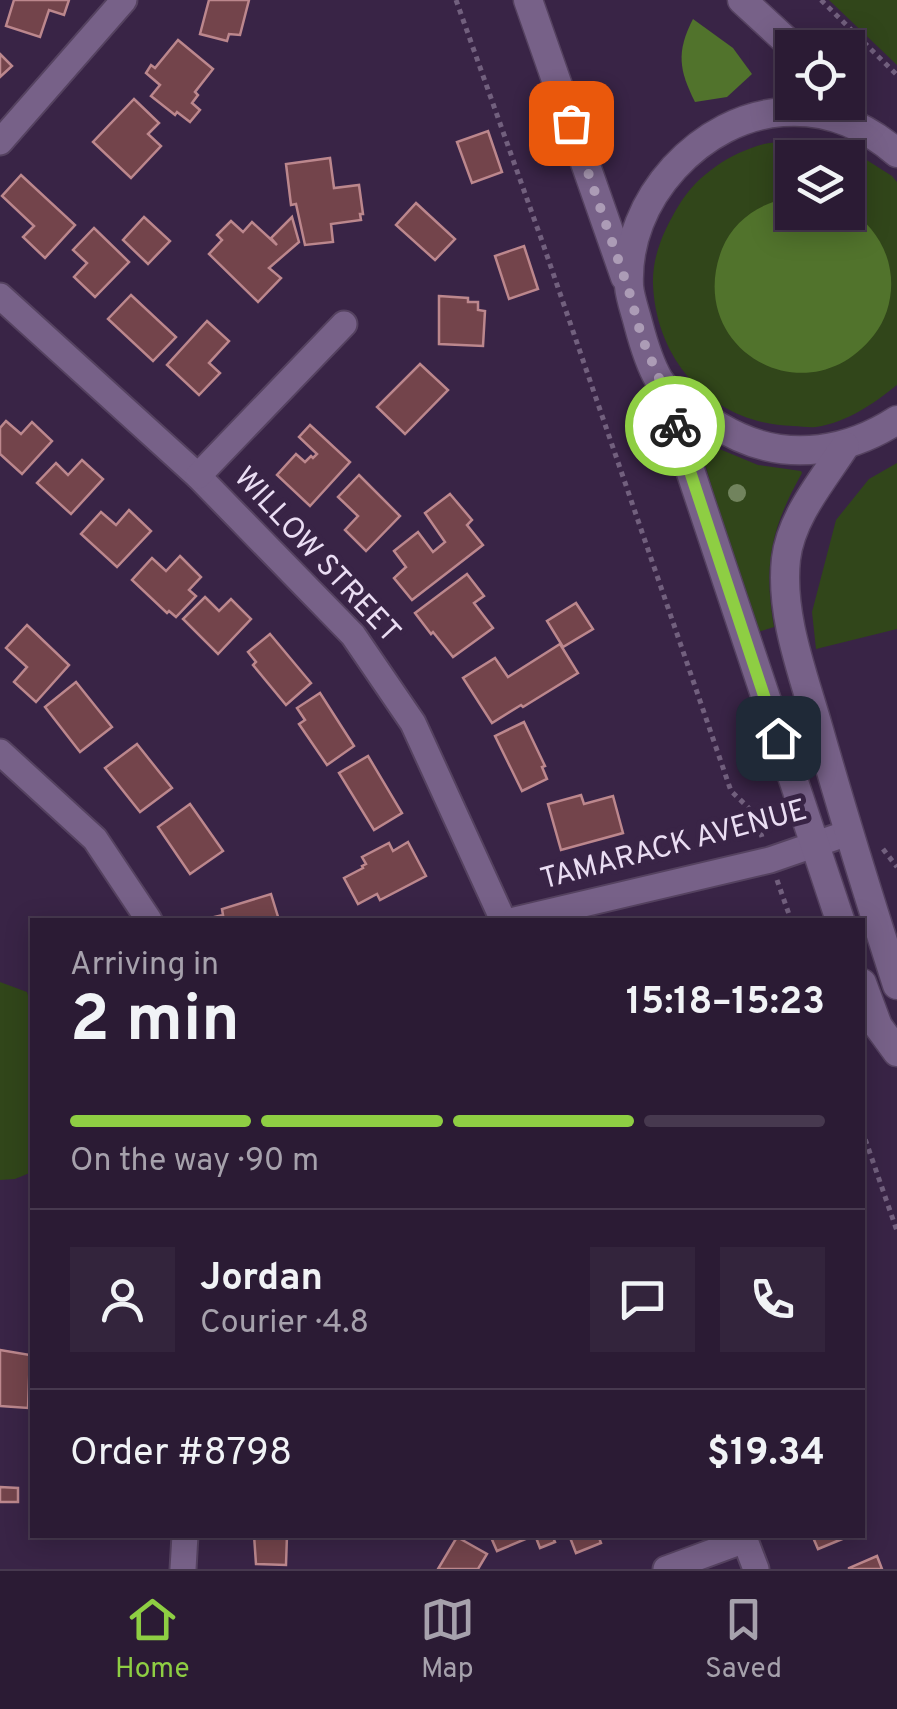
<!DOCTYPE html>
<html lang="en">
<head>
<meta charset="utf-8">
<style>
	:root { --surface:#2b1b34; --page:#33243c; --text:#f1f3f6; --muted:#a6a1ac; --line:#47394f; --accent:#8ece43 }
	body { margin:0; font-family:Overpass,sans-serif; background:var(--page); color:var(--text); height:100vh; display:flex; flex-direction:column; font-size:38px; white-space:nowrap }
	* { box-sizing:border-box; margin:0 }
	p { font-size:32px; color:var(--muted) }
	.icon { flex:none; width:55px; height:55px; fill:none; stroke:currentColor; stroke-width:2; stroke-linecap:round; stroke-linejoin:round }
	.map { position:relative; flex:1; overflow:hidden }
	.drawer { position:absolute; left:30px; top:918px; width:835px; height:620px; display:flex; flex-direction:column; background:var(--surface); border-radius:0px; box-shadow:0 5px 25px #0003,0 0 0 2px var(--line) }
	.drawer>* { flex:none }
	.buttons { position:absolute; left:775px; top:30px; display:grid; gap:20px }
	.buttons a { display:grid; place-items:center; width:90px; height:90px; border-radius:0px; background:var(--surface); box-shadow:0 5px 25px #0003,0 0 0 2px var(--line); font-size:50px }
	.pin { position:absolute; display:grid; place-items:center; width:85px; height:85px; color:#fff; margin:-42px; border-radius:20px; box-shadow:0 5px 15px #0006 }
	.courier { position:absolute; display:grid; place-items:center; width:100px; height:100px; margin:-50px; border:8px solid #8ece43; border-radius:50%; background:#fff; color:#222; box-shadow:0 2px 12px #0007 }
	.overview em { font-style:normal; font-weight:700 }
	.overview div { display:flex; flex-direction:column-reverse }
	.overview { display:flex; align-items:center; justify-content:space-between; height:170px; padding:0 40px }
	h1 { font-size:65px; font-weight:700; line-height:75px }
	.bar { display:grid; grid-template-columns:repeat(4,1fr); gap:15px 10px; align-content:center; height:120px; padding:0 40px }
	.bar i { height:12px; border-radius:8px; background:var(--line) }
	.bar .on { background:var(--accent) }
	.bar p { grid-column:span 4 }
	.line { display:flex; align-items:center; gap:25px; padding:0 40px; border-top:2px solid var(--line) }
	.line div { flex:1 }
	.round { display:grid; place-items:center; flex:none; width:105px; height:105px; border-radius:0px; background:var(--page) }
	.menu { display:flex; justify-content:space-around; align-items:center; height:140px; border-top:2px solid var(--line); background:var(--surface); font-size:28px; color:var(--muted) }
	.menu a { display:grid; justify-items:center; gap:5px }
	.menu .on { color:var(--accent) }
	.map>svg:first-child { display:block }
</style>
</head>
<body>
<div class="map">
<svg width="897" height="1569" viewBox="0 0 897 1569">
	<rect width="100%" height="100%" fill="#392446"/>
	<!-- green -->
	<g fill="#31461a" fill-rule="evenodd">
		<polygon points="829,0 897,0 897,65"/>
		<path d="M810 141 854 152 892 176 897 182V385C873 404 848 422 816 427 809 428 801 426 793 426 714 424 656 363 653 284 652 255 665 228 679 205 697 175 730 153 764 144 778 141 795 142 810 141ZM792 158H848V212H792Z"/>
		<path d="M705 443 758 465 801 471 802 473C771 528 763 565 774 627L758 632 728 543 701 450V445Z"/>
		<polygon points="897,463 897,629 816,649 812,612 836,520 869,479"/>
		<polygon points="0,982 27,992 32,1009 32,1172 15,1179 0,1180"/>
	</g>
	<!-- forest -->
	<g fill="#51732c">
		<path d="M693 19 733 48 752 74 727 97 695 102C679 70 676 52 693 19Z"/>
		<path d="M792 197V212H848V209C869 222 886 244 890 270 894 292 888 318 874 335 808 420 683 349 722 249 734 219 762 202 792 197Z"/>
	</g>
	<!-- building -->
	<g fill="#73444b" stroke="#bc878d" stroke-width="2.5">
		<polygon points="14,0 69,0 64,15 49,10 40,37 6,26"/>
		<polygon points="209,0 249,0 240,35 229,34 227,41 200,34"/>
		<polygon points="178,40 213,69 195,92 198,95 192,103 200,110 190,122 177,112 175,115 151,96 160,85 146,73 151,65 155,68"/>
		<polygon points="0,54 12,66 0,77"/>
		<polygon points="134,99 159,123 148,134 161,146 131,178 93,142"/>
		<polygon points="488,131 502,172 472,183 457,142"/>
		<polygon points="330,158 334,188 359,185 363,214 360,214 361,220 331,224 333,242 305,245 296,204 291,205 286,164"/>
		<polygon points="21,175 75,225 45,258 23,237 34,226 2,196"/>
		<polygon points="416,203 455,239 435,260 396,225"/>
		<polygon points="144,217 170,241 148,264 123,240"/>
		<polygon points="292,217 299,242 269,268 281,278 258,302 209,254 222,240 217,235 231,221 243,232 252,222 277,245 271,238"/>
		<polygon points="94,228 129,262 95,297 74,277 87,263 73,250"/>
		<polygon points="524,246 538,289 509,299 495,256"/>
		<polygon points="131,295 176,337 153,361 108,319"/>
		<polygon points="439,296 468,298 468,302 478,302 478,310 485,311 483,346 439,344"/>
		<polygon points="207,321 229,341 209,363 220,373 199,395 167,365"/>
		<polygon points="420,364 448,390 405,434 377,407"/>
		<polygon points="6,421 21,434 32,422 52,441 22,474 0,454 0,428"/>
		<polygon points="310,425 350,462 310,506 277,475 296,454 305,462 311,456 313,458 317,454 299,437"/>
		<polygon points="82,460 103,479 71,514 37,483 56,463 68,475"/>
		<polygon points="359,475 400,516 366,551 345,530 358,516 338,497"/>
		<polygon points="450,494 472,520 467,525 483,545 412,600 394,578 406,567 394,551 418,532 433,552 445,542 425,513"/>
		<polygon points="129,510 151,531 117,567 81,534 101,512 116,525"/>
		<polygon points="180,556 201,577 189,590 196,596 176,617 169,611 167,613 132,580 152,558 166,571"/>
		<polygon points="467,574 484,596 474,603 493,628 453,657 433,632 431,634 415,613"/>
		<polygon points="205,597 219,611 231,599 251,619 218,654 183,619"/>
		<polygon points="576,603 593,629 563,647 547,621"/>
		<polygon points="27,625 69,665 36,702 14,682 27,667 6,648"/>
		<polygon points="270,634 311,683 286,705 253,665 256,662 248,652"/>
		<polygon points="560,644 578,673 523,707 521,705 492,723 463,678 495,658 508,677"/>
		<polygon points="76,682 112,727 80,752 45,707"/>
		<polygon points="320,693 354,746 327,765 299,724 305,720 297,708"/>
		<polygon points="524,722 545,766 542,767 547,779 522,791 495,736"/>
		<polygon points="137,744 172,788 140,812 105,768"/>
		<polygon points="368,756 402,813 374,830 339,773"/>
		<polygon points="581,795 584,804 613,796 623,833 561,850 548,804"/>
		<polygon points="190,804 223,851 190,874 158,827"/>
		<polygon points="408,842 426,876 380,900 377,894 358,904 344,878 363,868 362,866 366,864 362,857 389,843 393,851"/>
		<polygon points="271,894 279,920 210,920 210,918 223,915 222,909"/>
		<polygon points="0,1350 30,1355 28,1408 0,1406"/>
		<polygon points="0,1487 18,1488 18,1502 0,1502"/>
		<polygon points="247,1535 287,1535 286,1565 256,1564 254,1535"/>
		<polygon points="490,1535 552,1535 555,1542 540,1548 535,1535 497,1551"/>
		<polygon points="569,1535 598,1535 601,1543 576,1553"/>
		<polygon points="812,1535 852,1535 818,1549"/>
		<polygon points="457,1537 487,1554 478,1569 438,1569"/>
		<polygon points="877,1556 882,1569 849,1569 849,1568"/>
	</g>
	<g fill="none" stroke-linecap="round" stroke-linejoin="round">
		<!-- minor casing -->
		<g stroke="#554260" stroke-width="29">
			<g id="minor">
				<polyline points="0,142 124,0"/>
				<polyline points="0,296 198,476 353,635 413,723 503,920"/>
				<polyline points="198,476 344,324"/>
				<polyline points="0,752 95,839 149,920"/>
				<polyline points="515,920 770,860 848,833"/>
				<polyline points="743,1535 756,1569"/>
				<polyline points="183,1569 185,1535"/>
				<polyline points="666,1569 745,1540"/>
			</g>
		</g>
		<!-- secondary casing -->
		<g stroke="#554260" stroke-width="31">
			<g id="secondary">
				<polyline points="528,0 625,277"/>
				<polyline points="742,0 794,48"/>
				<path d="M897 153C826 91 736 101 674 168 644 201 627 242 629 286 630 298 635 311 638 323 643 342 649 363 659 380 670 397 719 428 739 437 792 461 849 451 897 420"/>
				<polyline points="661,383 840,920"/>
				<path d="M845 446C823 480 791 517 786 559 780 614 802 671 817 723 842 811 869 898 897 985"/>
				<polyline points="862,983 878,1026 897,1052"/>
			</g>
		</g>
		<!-- path -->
		<g stroke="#72607e" stroke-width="5" stroke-dasharray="5 5" stroke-linecap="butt">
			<polyline points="456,0 542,241 731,791 754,813 762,837"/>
			<polyline points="821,0 897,75"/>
			<polyline points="883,849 897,867"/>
			<polyline points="777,880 791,920"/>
			<polyline points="862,1130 897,1231"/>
		</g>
		<!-- minor -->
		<use href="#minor" stroke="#776188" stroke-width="25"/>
		<!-- secondary -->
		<use href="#secondary" stroke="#776188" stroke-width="28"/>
	</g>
	<!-- trees -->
	<circle fill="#71835d" cx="737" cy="493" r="9"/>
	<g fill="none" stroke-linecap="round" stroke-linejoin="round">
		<!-- done -->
		<polyline stroke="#ac9cb6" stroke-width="10" stroke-dasharray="0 18" points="571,123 629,291 642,338 661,383 675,426"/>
		<!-- route -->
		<polyline stroke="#8ece43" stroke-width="12" points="675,426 778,738"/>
	</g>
	<g text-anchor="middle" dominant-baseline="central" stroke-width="10" stroke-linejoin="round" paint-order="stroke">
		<!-- street labels -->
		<g font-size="30" fill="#eaddf3" stroke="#392446">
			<text transform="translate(316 556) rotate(47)">WILLOW STREET</text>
			<text transform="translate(674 846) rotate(-15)">TAMARACK AVENUE</text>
		</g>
	</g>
</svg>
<div class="buttons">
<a><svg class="icon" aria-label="locate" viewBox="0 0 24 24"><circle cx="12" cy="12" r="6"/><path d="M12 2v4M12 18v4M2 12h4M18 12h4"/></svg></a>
<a><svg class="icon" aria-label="layers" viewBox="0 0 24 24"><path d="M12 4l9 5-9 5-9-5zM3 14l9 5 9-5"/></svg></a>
</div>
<div class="pin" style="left:571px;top:123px;background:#ea580c"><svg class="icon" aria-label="bag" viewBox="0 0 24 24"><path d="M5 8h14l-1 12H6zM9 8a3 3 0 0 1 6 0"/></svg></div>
<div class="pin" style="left:778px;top:738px;background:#1f2937"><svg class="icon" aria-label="home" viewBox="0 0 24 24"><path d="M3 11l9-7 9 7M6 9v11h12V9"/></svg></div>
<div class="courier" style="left:675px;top:426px"><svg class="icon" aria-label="bike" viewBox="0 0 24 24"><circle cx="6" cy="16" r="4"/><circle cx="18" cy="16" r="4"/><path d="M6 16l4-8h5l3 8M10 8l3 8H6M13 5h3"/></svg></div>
<section class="drawer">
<div class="overview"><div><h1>2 min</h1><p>Arriving in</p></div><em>15:18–15:23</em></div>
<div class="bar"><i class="on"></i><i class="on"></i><i class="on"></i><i></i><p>On the way · 90 m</p></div>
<div class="line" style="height:180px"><a class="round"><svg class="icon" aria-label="person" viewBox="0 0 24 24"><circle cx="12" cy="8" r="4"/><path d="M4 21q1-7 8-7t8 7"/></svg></a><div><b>Jordan</b><p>Courier · 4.8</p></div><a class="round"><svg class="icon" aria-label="chat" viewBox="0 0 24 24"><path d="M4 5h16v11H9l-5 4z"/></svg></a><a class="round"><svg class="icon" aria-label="phone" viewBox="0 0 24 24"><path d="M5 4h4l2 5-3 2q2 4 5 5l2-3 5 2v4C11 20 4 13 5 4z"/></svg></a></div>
<div class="line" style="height:130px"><div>Order #8798</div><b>$19.34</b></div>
</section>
</div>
<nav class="menu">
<a class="on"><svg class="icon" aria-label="home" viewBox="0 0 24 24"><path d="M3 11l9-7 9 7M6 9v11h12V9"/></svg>Home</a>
<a><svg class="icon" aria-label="map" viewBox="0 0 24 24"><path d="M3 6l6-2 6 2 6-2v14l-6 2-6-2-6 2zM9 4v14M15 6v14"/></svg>Map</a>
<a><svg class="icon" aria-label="saved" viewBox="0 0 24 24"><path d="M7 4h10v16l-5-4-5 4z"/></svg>Saved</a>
</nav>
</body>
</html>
